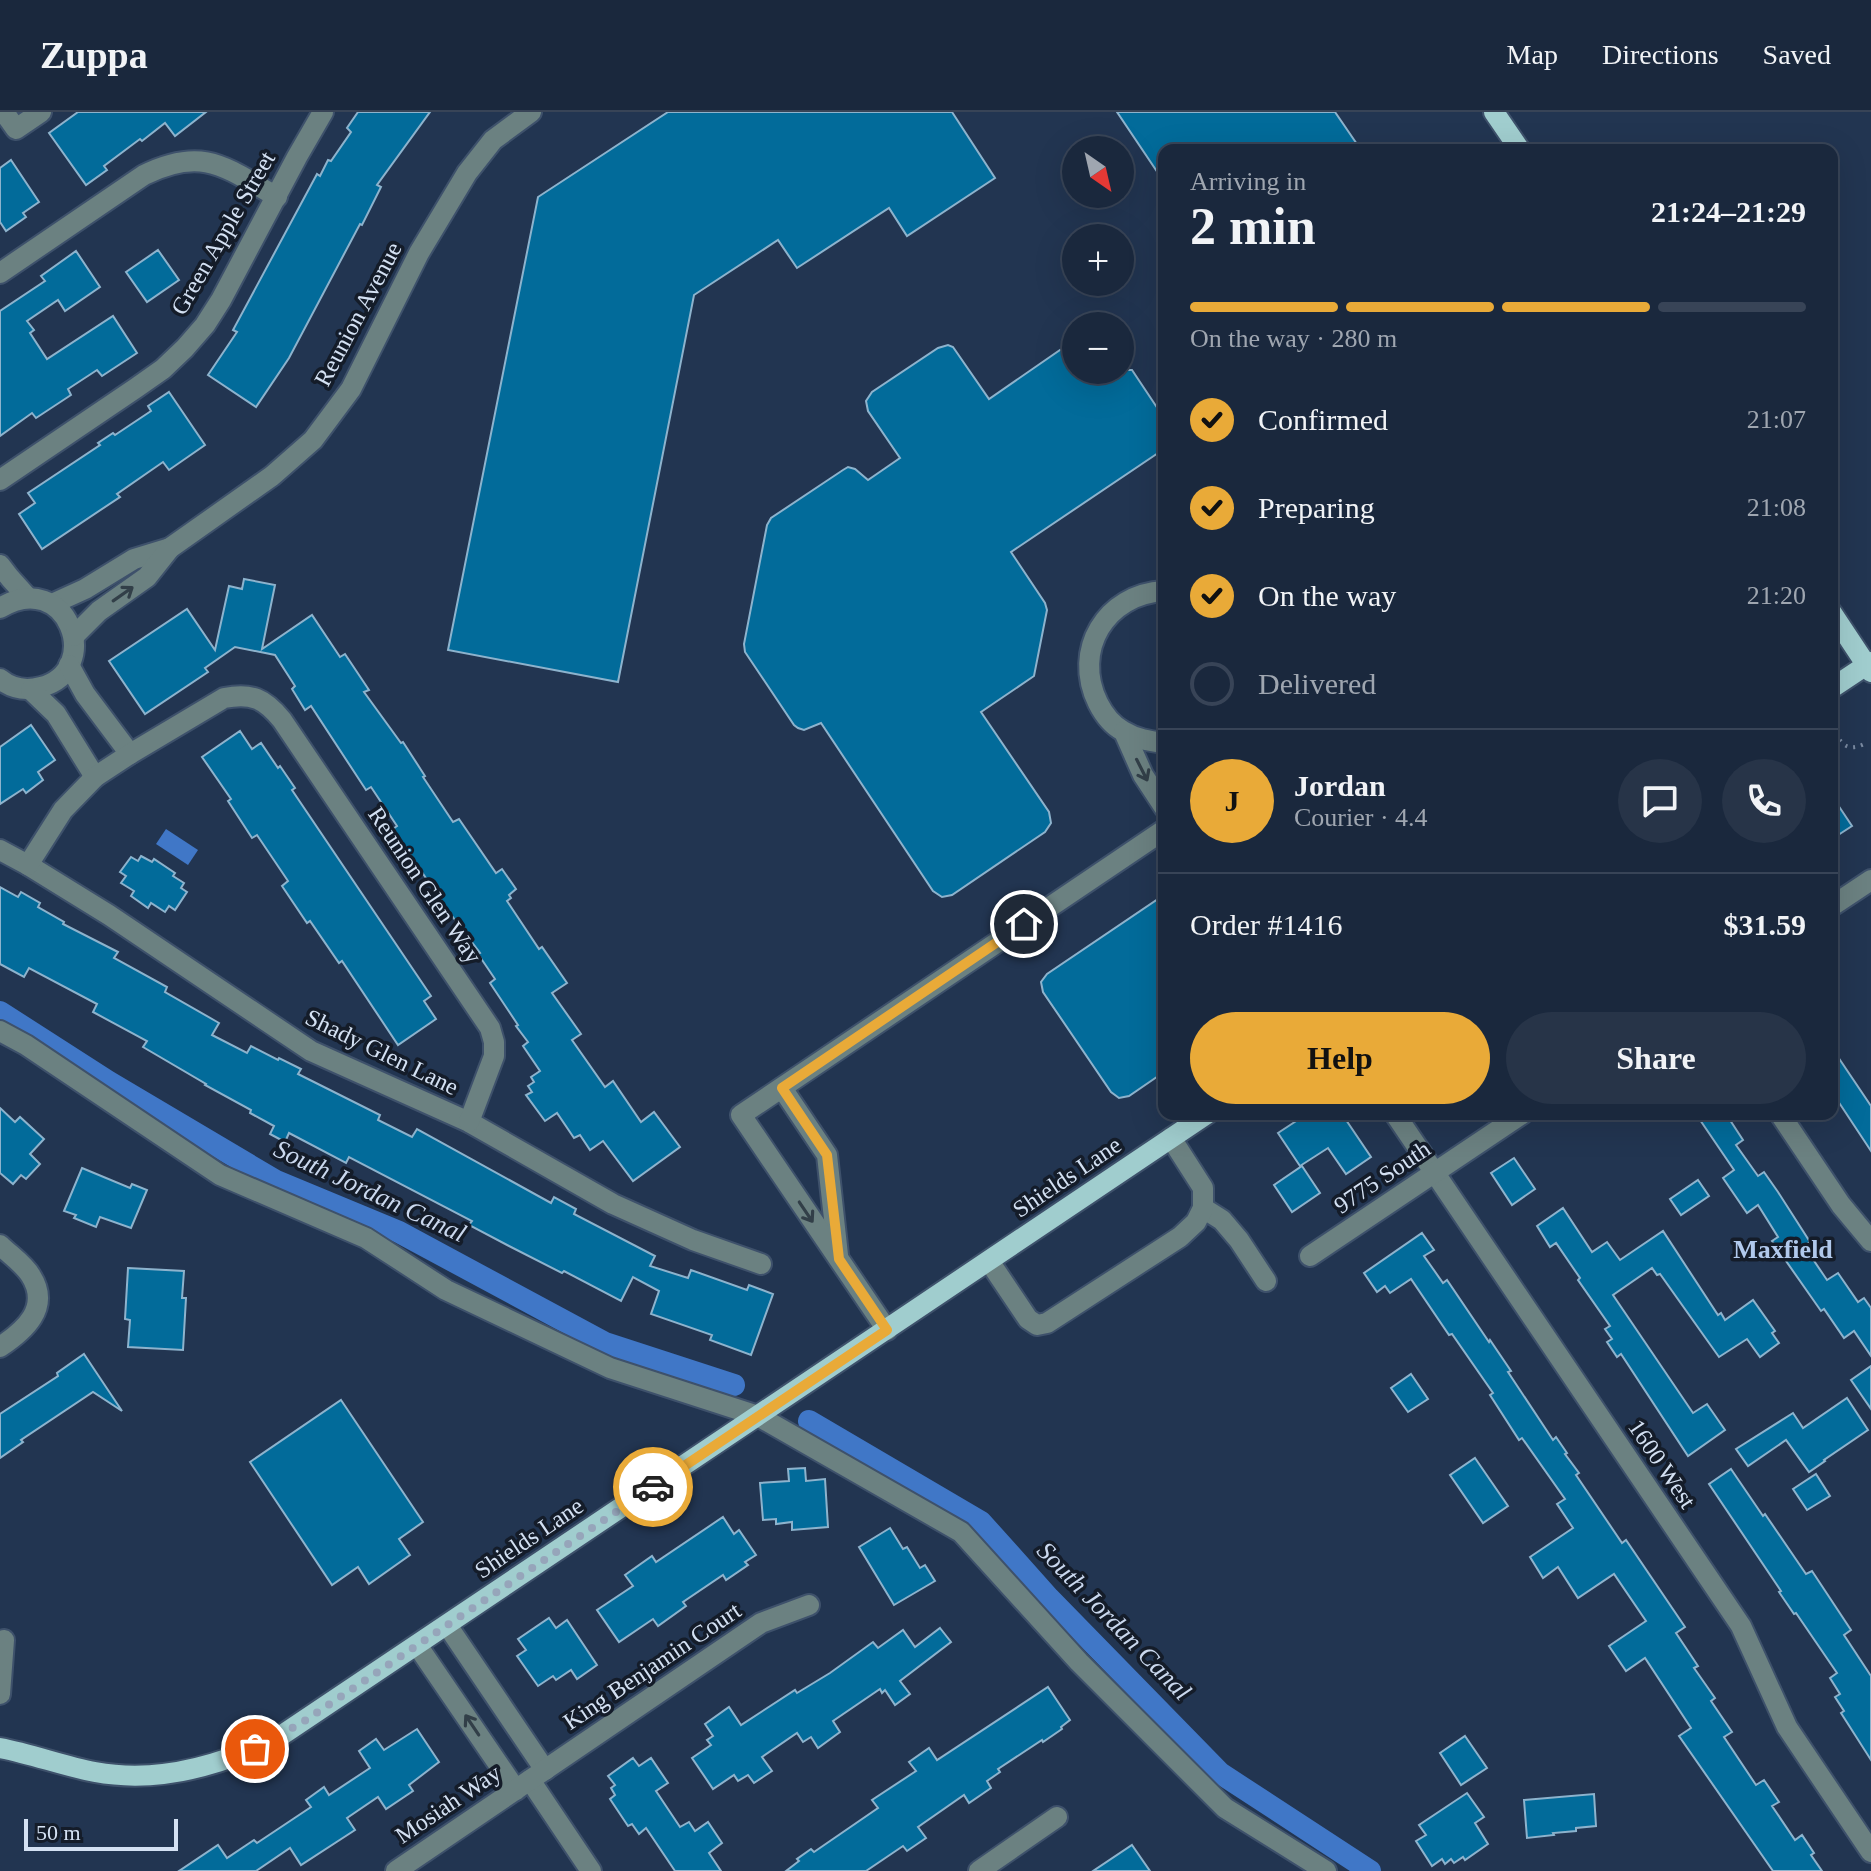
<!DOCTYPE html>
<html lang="en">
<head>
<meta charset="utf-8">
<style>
	:root { --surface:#1a283d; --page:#273448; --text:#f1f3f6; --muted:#9fa6b0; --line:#384457; --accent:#e9aa38 }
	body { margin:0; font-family:Georgia,serif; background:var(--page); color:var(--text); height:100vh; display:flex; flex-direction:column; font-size:30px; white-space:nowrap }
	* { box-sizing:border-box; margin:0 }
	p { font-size:26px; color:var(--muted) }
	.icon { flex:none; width:44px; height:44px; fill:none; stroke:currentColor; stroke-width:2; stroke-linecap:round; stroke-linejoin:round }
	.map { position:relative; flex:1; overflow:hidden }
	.sheet { position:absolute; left:1158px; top:32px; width:680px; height:976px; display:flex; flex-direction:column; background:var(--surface); border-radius:16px; box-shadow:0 8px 32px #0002,0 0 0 2px var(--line) }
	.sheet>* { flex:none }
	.needle { width:52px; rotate:146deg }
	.controls { position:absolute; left:1062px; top:24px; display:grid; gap:16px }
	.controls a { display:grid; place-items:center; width:72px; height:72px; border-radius:50%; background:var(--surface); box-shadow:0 8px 32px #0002,0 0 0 2px var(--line); font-size:40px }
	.scale { position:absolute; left:24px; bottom:20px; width:154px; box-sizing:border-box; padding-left:8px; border:4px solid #d4e1f3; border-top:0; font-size:22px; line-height:28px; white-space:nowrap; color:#d4e1f3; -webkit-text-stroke:6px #141c29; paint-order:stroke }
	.pin { position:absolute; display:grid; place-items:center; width:68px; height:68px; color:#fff; margin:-34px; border:4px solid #fff; border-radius:50%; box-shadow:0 2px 8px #0007 }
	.courier { position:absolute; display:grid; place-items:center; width:80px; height:80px; margin:-40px; border:6px solid #e9aa38; border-radius:50%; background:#fff; color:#222; box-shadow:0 2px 10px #0007 }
	.summary em { font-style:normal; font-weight:700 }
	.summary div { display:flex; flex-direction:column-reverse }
	.summary { display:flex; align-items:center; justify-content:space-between; height:136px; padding:0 32px }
	h1 { font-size:52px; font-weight:700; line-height:60px }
	.bar { display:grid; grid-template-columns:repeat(4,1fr); gap:12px 8px; align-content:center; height:96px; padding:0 32px }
	.bar i { height:10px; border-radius:6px; background:var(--line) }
	.bar .on { background:var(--accent) }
	.bar p { grid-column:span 4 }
	.line { display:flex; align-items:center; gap:20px; padding:0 32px; border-top:2px solid var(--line) }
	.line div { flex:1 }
	.round { display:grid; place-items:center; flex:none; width:84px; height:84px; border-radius:42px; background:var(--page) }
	ol { padding:0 32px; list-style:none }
	li { display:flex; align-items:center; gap:24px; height:88px }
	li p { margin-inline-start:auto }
	li .icon { padding:8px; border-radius:50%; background:var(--accent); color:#111; stroke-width:4 }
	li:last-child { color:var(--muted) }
	li i { width:44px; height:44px; border:4px solid var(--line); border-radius:50% }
	.primary-button { display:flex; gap:16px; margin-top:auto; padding:16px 32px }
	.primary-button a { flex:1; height:92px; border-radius:48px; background:var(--accent); color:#111; font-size:32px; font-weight:700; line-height:92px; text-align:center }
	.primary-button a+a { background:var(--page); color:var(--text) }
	header { display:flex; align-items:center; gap:48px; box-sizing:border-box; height:112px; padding:0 40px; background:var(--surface); border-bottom:2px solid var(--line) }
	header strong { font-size:38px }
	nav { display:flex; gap:44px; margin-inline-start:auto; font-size:28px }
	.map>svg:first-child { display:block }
</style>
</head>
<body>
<header>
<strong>Zuppa</strong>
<nav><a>Map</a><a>Directions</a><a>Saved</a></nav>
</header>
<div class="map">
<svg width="1871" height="1759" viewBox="0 0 1871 1759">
	<rect width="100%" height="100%" fill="#223551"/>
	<!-- water -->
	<polygon fill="#4077c7" points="166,717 198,738 188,753 156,732"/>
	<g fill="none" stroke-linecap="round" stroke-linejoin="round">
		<!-- canal -->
		<g stroke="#4077c7" stroke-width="22">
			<polyline points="0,900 109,970 276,1069 399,1120 605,1231 734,1273"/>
			<polyline points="809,1309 981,1410 1049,1486 1220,1661 1370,1759"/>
		</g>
	</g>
	<!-- building -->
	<g fill="#026b9a" stroke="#8db3cd" stroke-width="2">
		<polygon points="78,0 206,0 175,24 165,11 142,29 140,27 104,54 107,58 86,73 49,21"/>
		<polygon points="358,0 430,0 377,73 381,75 362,113 360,112 289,246 256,295 208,263 237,220 233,218 317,62 320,64 328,48 331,49 351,20 347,16"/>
		<polygon points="668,0 952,0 995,66 907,124 889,96 797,156 778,128 694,183 618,570 448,538 538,85"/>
		<polygon points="1117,0 1335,0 1361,38 1164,38 1164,70"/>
		<polygon points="11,48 39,90 23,101 26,105 6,119 0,110 0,56"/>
		<polygon points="158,138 179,168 147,190 126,160"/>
		<polygon points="76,139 100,175 65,199 58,188 27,209 34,218 30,221 47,247 113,204 137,241 102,264 97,258 68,277 71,283 36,306 32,301 0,324 0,199 45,169 41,164"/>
		<polygon points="1076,227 1076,258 1132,258 1164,306 1164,337 1011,440 1045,491 1047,498 1034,564 981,600 1049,700 1051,711 1045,720 952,783 942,785 933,779 821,611 804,618 798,616 794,613 745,540 744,532 767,413 771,406 843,358 848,355 855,357 868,368 900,346 868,299 866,289 872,280 938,236 948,233 953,235 989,287"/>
		<polygon points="169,280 205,333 169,358 163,350 117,382 120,385 42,437 19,402 35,391 28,381 100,333 98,331 113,321 115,323 151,299 148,294"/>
		<polygon points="244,467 275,473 262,537 312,503 340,545 345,542 369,578 364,580 401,631 403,630 425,664 423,665 453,710 459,707 496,761 502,757 516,777 509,783 511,786 507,789 539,837 542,835 567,871 552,881 581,922 572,928 605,975 613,969 641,1010 654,1000 680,1035 633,1069 603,1029 590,1038 580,1023 574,1026 557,1001 545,1009 526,983 532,980 528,974 534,970 531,965 540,959 523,934 528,930 516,914 518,913 490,871 495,867 478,842 480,841 446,796 393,717 397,714 371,675 366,678 311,594 305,598 292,577 295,574 275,543 235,535 205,556 208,560 145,602 109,549 187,497 215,538 229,474 242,477"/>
		<polygon points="31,613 55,648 38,660 43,668 26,681 23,677 0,692 0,635"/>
		<polygon points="240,619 252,637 261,631 278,656 280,654 295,676 292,678 431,884 424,889 436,907 398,933 342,849 339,851 310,809 307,811 282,774 288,769 257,723 252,726 228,689 231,687 202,645"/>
		<polygon points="1832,684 1852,714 1832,727"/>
		<polygon points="141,744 152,750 154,747 175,761 173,764 184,771 181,776 187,780 175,798 169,794 165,800 151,791 148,796 131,784 134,779 121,771 126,764 120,760 131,745 138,749"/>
		<polygon points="0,775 18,785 21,780 40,791 38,795 64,810 63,812 118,840 114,846 167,875 165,880 219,911 212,923 247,941 251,934 278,948 279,946 301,957 298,962 380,1003 378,1008 412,1025 417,1017 551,1091 554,1085 576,1097 574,1102 655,1144 650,1154 688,1166 691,1158 747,1178 749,1173 773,1182 751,1243 710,1228 712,1223 651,1202 659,1179 633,1165 621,1189 564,1159 562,1161 509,1134 469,1113 472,1109 349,1045 346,1051 289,1021 285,1030 270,1022 274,1014 250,1001 251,998 205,973 206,972 143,935 147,929 93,900 97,892 29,856 24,865 0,852"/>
		<polygon points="1164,783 1164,960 1129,984 1119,986 1111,980 1043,880 1041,870 1047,862"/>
		<polygon points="1832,936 1871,994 1871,1039 1832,980"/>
		<polygon points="0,996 15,1010 20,1005 44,1027 30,1042 40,1052 26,1067 21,1063 13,1072 0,1061"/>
		<polygon points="1307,1002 1342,1002 1371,1045 1346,1062 1328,1036 1300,1054 1278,1021"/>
		<polygon points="1696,1002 1726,1002 1743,1028 1736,1033 1758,1064 1764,1060 1778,1080 1810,1130 1804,1134 1827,1168 1838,1161 1858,1190 1864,1186 1871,1196 1871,1244 1854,1219 1844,1226 1824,1197 1821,1199 1772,1129 1778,1125 1758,1093 1747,1101 1723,1066 1734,1058"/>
		<polygon points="1514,1046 1535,1077 1512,1093 1491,1061"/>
		<polygon points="1302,1054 1320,1081 1292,1100 1274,1073"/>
		<polygon points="82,1056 130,1076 132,1072 147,1078 131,1116 100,1105 96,1115 74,1106 76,1103 64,1099"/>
		<polygon points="1698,1068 1709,1084 1681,1103 1670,1087"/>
		<polygon points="1563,1096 1592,1140 1607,1130 1620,1148 1663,1119 1718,1203 1721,1201 1725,1208 1753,1188 1775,1219 1772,1221 1779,1231 1760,1245 1747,1227 1719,1245 1660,1162 1657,1163 1652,1156 1613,1183 1693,1301 1707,1292 1725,1318 1688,1344 1621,1242 1617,1245 1607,1230 1612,1227 1605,1217 1610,1214 1578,1168 1580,1166 1556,1131 1550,1135 1537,1114"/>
		<polygon points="1422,1121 1434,1138 1424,1144 1443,1171 1447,1168 1489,1230 1490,1228 1511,1259 1508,1260 1553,1328 1556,1325 1567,1341 1565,1342 1579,1361 1576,1363 1622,1431 1626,1428 1685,1515 1676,1521 1698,1554 1694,1556 1715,1586 1711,1589 1732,1620 1724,1625 1756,1673 1764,1668 1779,1690 1772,1694 1795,1728 1802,1723 1814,1741 1811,1743 1822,1759 1773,1759 1679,1624 1691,1616 1645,1546 1626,1559 1609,1534 1646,1509 1614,1462 1578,1486 1558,1455 1543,1466 1530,1445 1573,1416 1557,1392 1565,1387 1522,1326 1519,1328 1490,1283 1493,1281 1452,1222 1449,1223 1411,1167 1390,1181 1385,1174 1377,1180 1364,1161"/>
		<polygon points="128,1156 184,1159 182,1186 186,1186 183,1238 128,1235 130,1208 125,1207"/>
		<polygon points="84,1242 122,1299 93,1280 21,1328 23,1330 0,1346 0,1302 58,1264 57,1261"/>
		<polygon points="1871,1254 1871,1297 1851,1268"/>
		<polygon points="1411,1262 1428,1287 1408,1300 1391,1276"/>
		<polygon points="1847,1286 1868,1318 1824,1348 1825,1349 1809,1360 1786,1328 1748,1354 1736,1337 1793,1301 1803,1316"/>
		<polygon points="341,1288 423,1410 399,1427 410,1443 369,1472 358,1455 332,1473 250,1350"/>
		<polygon points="1475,1346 1508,1394 1483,1411 1450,1363"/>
		<polygon points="805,1356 806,1369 825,1367 828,1415 792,1418 792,1410 776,1412 776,1407 763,1408 760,1371 789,1369 788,1357"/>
		<polygon points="1731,1357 1763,1404 1765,1402 1806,1462 1812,1459 1851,1518 1844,1523 1871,1564 1871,1648 1841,1601 1844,1599 1835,1585 1840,1582 1830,1566 1837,1561 1796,1501 1794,1502 1779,1480 1781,1479 1709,1372"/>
		<polygon points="1816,1362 1830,1384 1807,1398 1793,1377"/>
		<polygon points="723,1405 734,1422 739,1418 756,1443 745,1450 748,1453 726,1468 723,1463 683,1490 686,1494 658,1514 653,1507 619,1530 597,1498 633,1474 625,1463 652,1444 656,1450"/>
		<polygon points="890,1416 903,1437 907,1435 920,1456 925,1453 935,1469 894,1493 859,1435"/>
		<polygon points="549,1506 556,1516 567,1508 597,1553 577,1567 571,1558 556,1568 553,1564 538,1574 517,1544 526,1538 518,1527"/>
		<polygon points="940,1516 951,1530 900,1569 910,1582 895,1593 885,1578 882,1581 880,1577 833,1609 840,1620 818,1636 811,1625 803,1630 797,1621 762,1645 772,1659 754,1671 748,1663 738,1669 734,1663 713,1677 692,1646 711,1633 707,1628 713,1624 705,1612 729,1595 741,1613 795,1578 797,1581 830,1561 873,1530 878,1536 903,1518 915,1535"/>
		<polygon points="1048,1575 1070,1608 1061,1615 1062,1617 1043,1630 1042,1628 998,1657 1000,1660 987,1669 991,1676 969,1691 964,1683 918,1715 926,1726 907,1739 903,1734 866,1759 786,1759 799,1749 797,1747 811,1737 814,1740 878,1696 872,1688 916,1659 909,1650 929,1636 937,1648"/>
		<polygon points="417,1617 439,1650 409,1673 413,1679 386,1697 378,1685 347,1706 355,1718 301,1753 290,1736 256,1759 179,1759 218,1733 227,1746 254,1728 257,1731 311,1695 306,1688 324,1675 329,1683 370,1656 359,1639 376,1627 384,1638"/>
		<polygon points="1465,1624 1487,1656 1461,1673 1440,1641"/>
		<polygon points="633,1646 639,1654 651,1646 668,1671 656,1679 680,1715 689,1710 695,1719 708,1710 722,1731 709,1741 721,1759 675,1759 646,1716 639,1722 632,1712 628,1714 610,1687 615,1683 611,1676 615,1673 608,1664"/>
		<polygon points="1467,1681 1484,1705 1475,1711 1488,1732 1465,1748 1463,1745 1454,1751 1451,1747 1445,1752 1442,1747 1432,1754 1416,1729 1426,1723 1419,1713"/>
		<polygon points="1594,1682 1596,1714 1576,1716 1576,1719 1553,1721 1554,1723 1527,1726 1524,1688"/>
		<polygon points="1132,1733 1150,1759 1093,1759"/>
	</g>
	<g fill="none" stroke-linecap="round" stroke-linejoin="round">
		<!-- minor casing -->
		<g stroke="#3e516b" stroke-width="24">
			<g id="minor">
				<polyline points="4,0 16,17 41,0"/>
				<path d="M0 161 144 63C203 34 225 55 277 85"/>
				<polyline points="0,368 136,276 163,257 185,236 205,213 221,188 297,45 323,0"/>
				<polyline points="0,453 10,466 28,486"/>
				<path d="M1164 479C1106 482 1072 538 1098 591 1103 601 1112 613 1123 619 1136 627 1149 629 1164 631"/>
				<polyline points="52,492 85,477 134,447 170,436"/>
				<path d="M0 496C67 455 105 558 41 575 26 579 12 577 0 567"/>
				<polyline points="74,524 99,499 147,465 170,436 272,364 313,328 351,277 419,141 467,61 493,28 531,0"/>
				<polyline points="69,553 85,582 130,642"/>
				<polyline points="31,578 56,602 95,665"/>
				<polyline points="1124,620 1143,663 1164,695"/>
				<polyline points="0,738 28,753 109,803 311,939 469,1010 613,1092 693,1128 761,1152"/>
				<path d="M28 753 63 698 95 665 130 642 224 586C252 581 264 586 282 608L490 916 494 930V944L469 1010"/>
				<polyline points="1832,794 1871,768"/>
				<polyline points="0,919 26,933 220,1063 366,1126 446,1178 610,1256 758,1304 961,1420 1079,1550 1225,1696 1326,1759"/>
				<polyline points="782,976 827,1043 838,1143"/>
				<polyline points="1395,1002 1741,1514 1787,1615 1871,1740"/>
				<polyline points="1780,1002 1841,1093 1871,1129"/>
				<polyline points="1203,1096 1222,1108 1239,1128 1266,1169"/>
				<path d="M0 1133C10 1143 24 1152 31 1164 51 1196 24 1219 0 1235"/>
				<polyline points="1310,1144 1522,1002"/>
				<polyline points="989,1149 1028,1207 1037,1213 1047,1211 1180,1125 1196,1110 1203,1096 1203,1076 1171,1026"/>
				<polyline points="887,1218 741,1003 1164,718"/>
				<polyline points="447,1513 545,1658"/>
				<polyline points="417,1533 516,1678"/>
				<polyline points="0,1582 4,1528"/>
				<polyline points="530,1668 591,1759"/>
				<polyline points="396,1759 761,1511 809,1493"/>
				<polyline points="979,1759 1057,1705"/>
			</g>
		</g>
		<!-- major casing -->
		<g stroke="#3e516b" stroke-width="24">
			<g id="major">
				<polyline points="1494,0 1520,38"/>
				<polyline points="1832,501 1871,560"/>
				<polyline points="1832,576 1871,550"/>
				<path d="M0 1636C32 1642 63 1654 95 1660 159 1672 223 1653 279 1625L1207 1002"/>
			</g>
		</g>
		<!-- path -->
		<path stroke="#7a8aa1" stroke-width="4" stroke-dasharray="2 6" stroke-linecap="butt" d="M1832 614C1840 630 1845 641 1864 632"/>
		<!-- minor -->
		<use href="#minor" stroke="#6b8181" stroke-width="20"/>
		<!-- major -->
		<use href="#major" stroke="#a0cdce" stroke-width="20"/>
	</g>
	<!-- one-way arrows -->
	<defs><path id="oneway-shaft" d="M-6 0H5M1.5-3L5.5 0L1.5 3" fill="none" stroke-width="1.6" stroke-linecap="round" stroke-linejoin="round" transform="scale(2)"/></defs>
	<g stroke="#323f48">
		<use href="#oneway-shaft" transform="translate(123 482) rotate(-35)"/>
		<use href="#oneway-shaft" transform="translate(1142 658) rotate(63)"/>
		<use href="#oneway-shaft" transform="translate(806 1100) rotate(56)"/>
		<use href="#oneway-shaft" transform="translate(472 1613) rotate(-124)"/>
	</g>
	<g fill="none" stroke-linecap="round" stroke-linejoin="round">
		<!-- done -->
		<polyline stroke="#96a5ba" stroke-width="8" stroke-dasharray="0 14.4" points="255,1637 303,1610 653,1375"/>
		<!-- route -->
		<polyline stroke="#e9aa38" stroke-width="10" points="653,1375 887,1218 839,1147 827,1043 782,976 1024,812"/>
	</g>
	<g text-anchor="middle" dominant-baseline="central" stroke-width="7" stroke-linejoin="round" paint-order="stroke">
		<!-- street labels -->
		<g font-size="24" fill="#d4e1f3" stroke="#141c29">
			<text transform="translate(223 121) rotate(-60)">Green Apple Street</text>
			<text transform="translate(358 202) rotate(-62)">Reunion Avenue</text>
			<text transform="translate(425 773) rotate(56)">Reunion Glen Way</text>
			<text transform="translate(382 940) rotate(26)">Shady Glen Lane</text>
			<text transform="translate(1067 1065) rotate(-34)">Shields Lane</text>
			<text transform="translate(1382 1065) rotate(-34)">9775 South</text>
			<text transform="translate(1662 1352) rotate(56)">1600 West</text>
			<text transform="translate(529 1426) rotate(-34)">Shields Lane</text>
			<text transform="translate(652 1554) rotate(-34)">King Benjamin Court</text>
			<text transform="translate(448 1692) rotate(-34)">Mosiah Way</text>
		</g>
		<!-- water labels -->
		<g font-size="26" font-style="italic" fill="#cad8ee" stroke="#141c29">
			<text transform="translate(370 1079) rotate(25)">South Jordan Canal</text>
			<text transform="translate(1114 1509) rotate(46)">South Jordan Canal</text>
		</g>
		<!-- neighbourhood labels -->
		<g font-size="26" font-weight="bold" fill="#b1c9ec" stroke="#141c29">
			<text x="1783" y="1137">Maxfield</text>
		</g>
	</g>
</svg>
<div class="controls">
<a><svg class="needle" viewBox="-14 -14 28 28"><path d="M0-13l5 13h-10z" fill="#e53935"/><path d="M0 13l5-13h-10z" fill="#9fa6b0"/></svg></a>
<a>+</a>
<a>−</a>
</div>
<div class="scale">50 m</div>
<div class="pin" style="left:255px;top:1637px;background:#ea580c"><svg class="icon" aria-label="bag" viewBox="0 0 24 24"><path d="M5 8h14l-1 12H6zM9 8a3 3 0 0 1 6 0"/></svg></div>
<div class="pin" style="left:1024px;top:812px;background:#1f2937"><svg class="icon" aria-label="home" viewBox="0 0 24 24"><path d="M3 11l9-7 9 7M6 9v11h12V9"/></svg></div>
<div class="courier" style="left:653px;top:1375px"><svg class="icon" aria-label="car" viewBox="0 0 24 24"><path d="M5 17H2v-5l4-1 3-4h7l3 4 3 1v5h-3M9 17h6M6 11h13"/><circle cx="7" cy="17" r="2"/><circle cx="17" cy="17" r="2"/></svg></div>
<section class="sheet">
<div class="summary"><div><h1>2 min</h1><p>Arriving in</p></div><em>21:24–21:29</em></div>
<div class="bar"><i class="on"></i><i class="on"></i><i class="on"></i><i></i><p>On the way · 280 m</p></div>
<ol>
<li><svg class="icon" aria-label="check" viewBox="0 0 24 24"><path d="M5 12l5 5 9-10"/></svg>Confirmed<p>21:07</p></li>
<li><svg class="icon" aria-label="check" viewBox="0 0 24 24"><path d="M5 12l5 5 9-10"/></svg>Preparing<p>21:08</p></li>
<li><svg class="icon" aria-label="check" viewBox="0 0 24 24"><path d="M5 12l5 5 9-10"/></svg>On the way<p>21:20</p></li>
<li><i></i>Delivered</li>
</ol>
<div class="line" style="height:144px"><b class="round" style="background:var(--accent);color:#111">J</b><div><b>Jordan</b><p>Courier · 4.4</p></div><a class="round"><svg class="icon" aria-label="chat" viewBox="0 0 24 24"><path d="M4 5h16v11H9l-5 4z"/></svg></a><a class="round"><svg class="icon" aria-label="phone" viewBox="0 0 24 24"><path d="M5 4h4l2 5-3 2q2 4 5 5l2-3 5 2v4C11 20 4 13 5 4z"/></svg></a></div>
<div class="line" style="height:104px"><div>Order #1416</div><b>$31.59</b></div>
<div class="primary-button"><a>Help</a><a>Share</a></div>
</section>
</div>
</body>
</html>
